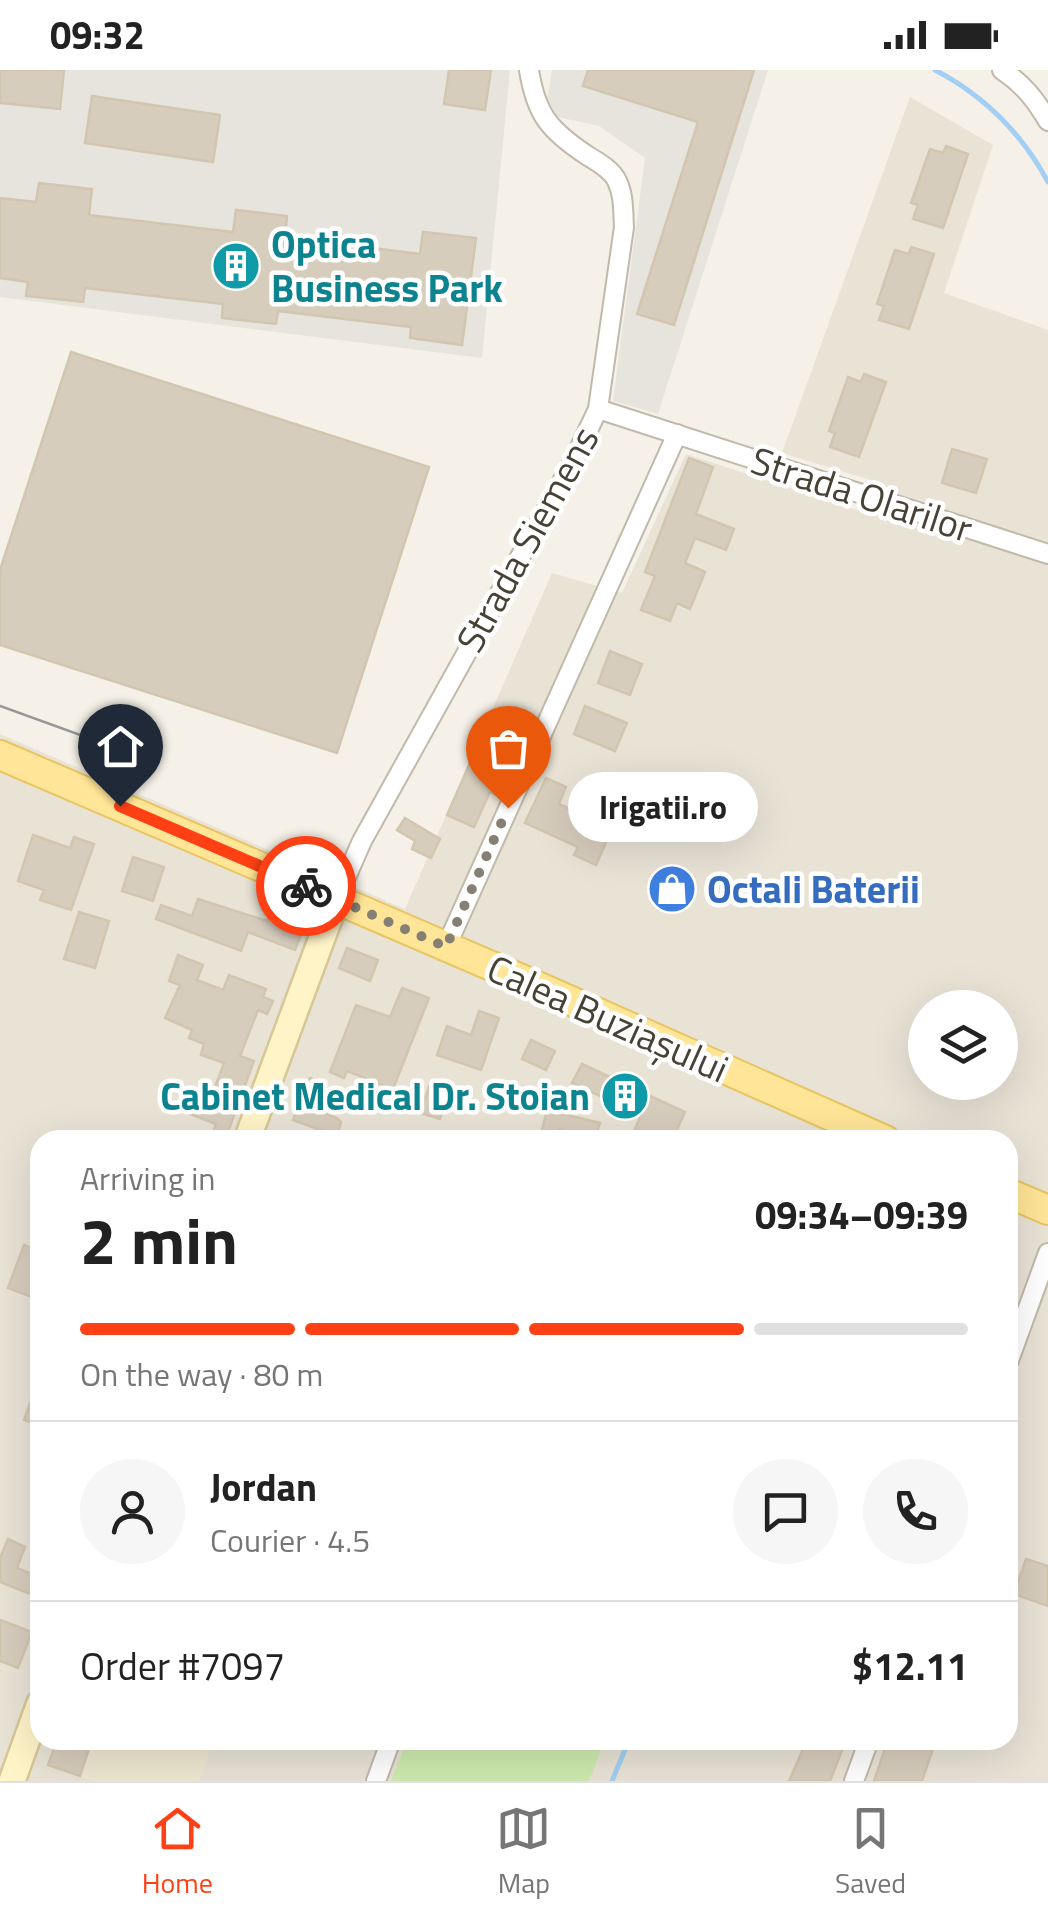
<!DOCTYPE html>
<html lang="en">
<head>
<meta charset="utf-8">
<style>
	:root { --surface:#fff; --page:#f6f6f6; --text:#222; --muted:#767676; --line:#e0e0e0; --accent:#ff4015 }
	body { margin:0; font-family:"Titillium Web",sans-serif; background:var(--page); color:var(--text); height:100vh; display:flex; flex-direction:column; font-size:38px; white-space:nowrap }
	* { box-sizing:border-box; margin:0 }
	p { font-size:32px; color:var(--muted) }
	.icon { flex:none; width:55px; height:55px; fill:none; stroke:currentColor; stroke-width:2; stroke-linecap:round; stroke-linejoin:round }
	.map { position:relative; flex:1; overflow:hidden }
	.details { position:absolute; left:30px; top:1060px; width:988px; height:620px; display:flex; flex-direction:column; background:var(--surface); border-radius:30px; box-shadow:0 10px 40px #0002 }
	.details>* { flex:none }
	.buttons { position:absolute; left:908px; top:920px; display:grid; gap:20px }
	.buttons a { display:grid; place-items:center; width:110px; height:110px; border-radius:50%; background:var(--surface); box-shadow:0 10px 40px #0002; font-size:50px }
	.pin { position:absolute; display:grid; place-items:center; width:85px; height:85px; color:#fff; margin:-102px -42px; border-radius:50% 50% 50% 0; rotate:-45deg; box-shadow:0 0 10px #0007 }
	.pin .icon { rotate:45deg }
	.courier { position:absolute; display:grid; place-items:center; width:100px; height:100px; margin:-50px; border:8px solid #ff4015; border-radius:50%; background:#fff; color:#222; box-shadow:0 2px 12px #0007 }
	.bubble { position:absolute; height:70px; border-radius:35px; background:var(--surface); box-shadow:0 10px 40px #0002; font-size:32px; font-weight:700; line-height:70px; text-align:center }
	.headline em { font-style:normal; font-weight:700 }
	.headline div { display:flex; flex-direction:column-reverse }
	.headline { display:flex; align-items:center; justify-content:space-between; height:170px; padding:0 50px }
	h1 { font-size:65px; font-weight:700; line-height:75px }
	.bar { display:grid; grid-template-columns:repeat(4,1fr); gap:15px 10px; align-content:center; height:120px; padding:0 50px }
	.bar i { height:12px; border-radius:8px; background:var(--line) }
	.bar .active { background:var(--accent) }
	.bar p { grid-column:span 4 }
	.line { display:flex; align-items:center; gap:25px; padding:0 50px; border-top:2px solid var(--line) }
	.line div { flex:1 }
	.round { display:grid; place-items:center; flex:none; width:105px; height:105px; border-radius:52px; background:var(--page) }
	.status { display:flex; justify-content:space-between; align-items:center; height:70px; padding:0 50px; background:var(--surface); direction:ltr }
	.status svg { height:28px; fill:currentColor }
	.tab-bar { display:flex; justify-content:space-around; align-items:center; height:140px; border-top:2px solid var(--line); background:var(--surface); font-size:28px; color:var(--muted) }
	.tab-bar a { display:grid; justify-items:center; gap:5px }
	.tab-bar .active { color:var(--accent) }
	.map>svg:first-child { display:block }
</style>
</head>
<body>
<div class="status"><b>09:32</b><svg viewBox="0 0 49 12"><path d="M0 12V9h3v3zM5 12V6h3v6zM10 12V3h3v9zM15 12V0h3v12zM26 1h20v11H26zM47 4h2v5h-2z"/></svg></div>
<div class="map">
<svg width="1048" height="1711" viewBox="0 0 1048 1711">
	<rect width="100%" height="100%" fill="#f5f1e8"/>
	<!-- residential -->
	<path fill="#e9e3d6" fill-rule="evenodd" d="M910 27 993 75 944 223 1048 260V1711H0V664L405 839 552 503 622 523 686 384 870 444 880 413 782 383ZM925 938H1000V1012H925ZM40 1070H1008V1670H40Z"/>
	<!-- industrial -->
	<g fill="#e7e3dd">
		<polygon points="0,0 510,0 482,288 0,227"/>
		<polygon points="552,0 768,0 658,344 613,331 645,88 599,56 558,47 547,30"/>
	</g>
	<!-- education -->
	<polygon fill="#eee7d1" points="57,1670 214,1670 199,1711 93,1711 48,1695"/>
	<!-- pitch -->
	<polygon fill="#ceeaaf" points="407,1670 605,1670 589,1711 391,1711"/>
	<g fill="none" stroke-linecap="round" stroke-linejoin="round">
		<!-- stream -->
		<g stroke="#a2cff3" stroke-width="5">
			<path d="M935 0C983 25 1022 64 1048 112"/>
			<polyline points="612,1711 629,1670"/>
		</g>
	</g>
	<!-- building -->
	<g fill="#d7cdbd" stroke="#d2c6b0" stroke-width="2.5">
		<polygon points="0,0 64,0 60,39 0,33"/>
		<polygon points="449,0 491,0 485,40 444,34"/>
		<polygon points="588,0 754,0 674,255 637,244 698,52 583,16"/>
		<polygon points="92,26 220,45 213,92 85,73"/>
		<polygon points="946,76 968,84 943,158 913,149 918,135 911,133 930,79 943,83"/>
		<polygon points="39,113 92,119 89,145 233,162 236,140 287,146 285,167 420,184 423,162 476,168 462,275 410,268 411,257 278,241 276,254 222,248 223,234 85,218 83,232 26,226 28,212 0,208 0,128 36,132"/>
		<polygon points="911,177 934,184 909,259 879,250 884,236 877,234 895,180 909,184"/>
		<polygon points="71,282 429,397 337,683 0,575 0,500"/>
		<polygon points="864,304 886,312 859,387 830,377 835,363 829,361 848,307 861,312"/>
		<polygon points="952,379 987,389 976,423 942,413"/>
		<polygon points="689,388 713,397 696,444 734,459 726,480 695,468 685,493 705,502 690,539 677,533 670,551 641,540 655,506 645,502"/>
		<polygon points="610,581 642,594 630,625 598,613"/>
		<polygon points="585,636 627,653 615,681 574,664"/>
		<polygon points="477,677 495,685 489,698 509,707 500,727 490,722 474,757 447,745"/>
		<polygon points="546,708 566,717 559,734 590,748 603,720 625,729 596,795 574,785 578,777 525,753"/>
		<polygon points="405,748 440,769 431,788 412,779 415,771 397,760"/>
		<polygon points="33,765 70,778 74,767 94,774 71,840 40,830 44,820 18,811"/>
		<polygon points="133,787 164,797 153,831 122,821"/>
		<polygon points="198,829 267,851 270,843 304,857 295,880 248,862 241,881 156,849 161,835 192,846"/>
		<polygon points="79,842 109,851 95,898 64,889"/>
		<polygon points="347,878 378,890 370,911 339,898"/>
		<polygon points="178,885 203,895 197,910 223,920 229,905 266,919 263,927 273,931 267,944 258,940 240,986 254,991 225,1070 212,1066 216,1054 190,1044 197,1025 210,1030 224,993 201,985 204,974 189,968 192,960 165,948 180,915 169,911"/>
		<polygon points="402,918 429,928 393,1019 347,1001 344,1008 330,1002 356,935 390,947"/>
		<polygon points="479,941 499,948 481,1000 437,985 447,956 471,965"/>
		<polygon points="531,970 555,981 546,1000 522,989"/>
		<polygon points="582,994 685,1042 672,1070 630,1070 641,1045 572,1013"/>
		<polygon points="310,1008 322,1013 312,1039 337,1048 341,1052 338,1063 331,1064 293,1050"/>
		<polygon points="430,1014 449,1020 440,1049 420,1043"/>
		<polygon points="547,1040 600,1053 594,1070 559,1059 557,1068 541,1064"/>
		<polygon points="24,1175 40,1181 40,1230 8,1218"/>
		<polygon points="38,1311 40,1311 40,1355 24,1350"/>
		<polygon points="8,1469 25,1477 17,1498 40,1507 40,1528 0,1512 0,1488"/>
		<polygon points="1026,1489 1048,1496 1048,1536 1014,1524"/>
		<polygon points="0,1550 32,1562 18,1598 0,1591"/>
		<polygon points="57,1670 92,1670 80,1706 48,1695"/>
		<polygon points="807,1670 846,1670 830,1711 789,1711"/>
		<polygon points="888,1670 936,1670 922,1711 874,1711"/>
	</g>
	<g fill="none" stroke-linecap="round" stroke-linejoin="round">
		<!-- street casing -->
		<g stroke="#c1b9aa" stroke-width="22">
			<g id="street">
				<path d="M1002 0C1023 14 1035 29 1048 51"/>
				<polyline points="598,339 1048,484"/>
				<path d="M336 830 362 771 575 388 598 339 624 157C623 141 624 125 617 111 612 100 598 92 588 86 550 61 536 45 529 0"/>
				<polyline points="446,877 677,364"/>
				<polyline points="1008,1293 1048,1183"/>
				<polyline points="376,1711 391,1670"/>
				<polyline points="854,1711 869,1670"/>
			</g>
		</g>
		<!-- secondary casing -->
		<g stroke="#d6c796" stroke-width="30">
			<g id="secondary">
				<polyline points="247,1070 336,830"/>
				<polyline points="12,1711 40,1633"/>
			</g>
		</g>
		<!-- primary casing -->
		<g stroke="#e8c562" stroke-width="32">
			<g id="primary">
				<polyline points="0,685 517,907 885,1070"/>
				<polyline points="1008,1123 1048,1140"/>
			</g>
		</g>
		<!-- street -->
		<use href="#street" stroke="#fff" stroke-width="18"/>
		<!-- secondary -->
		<use href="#secondary" stroke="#fff3c8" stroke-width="25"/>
		<!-- primary -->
		<use href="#primary" stroke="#ffe597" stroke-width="28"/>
		<!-- tram -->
		<polyline stroke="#979797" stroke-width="2.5" points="0,636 152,691"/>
	</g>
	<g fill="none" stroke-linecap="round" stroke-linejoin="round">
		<!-- done -->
		<polyline stroke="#857f74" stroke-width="10" stroke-dasharray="0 18" points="306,816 446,877 508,738"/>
		<!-- route -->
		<polyline stroke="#ff4015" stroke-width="12" points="120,736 306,816"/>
	</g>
	<!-- icons -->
	<defs>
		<g id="building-disc" transform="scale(2.5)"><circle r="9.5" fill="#0f9aa8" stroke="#fff"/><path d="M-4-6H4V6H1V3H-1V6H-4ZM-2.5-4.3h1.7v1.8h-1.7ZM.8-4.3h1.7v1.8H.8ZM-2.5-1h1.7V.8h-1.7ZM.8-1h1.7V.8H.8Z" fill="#fff"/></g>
		<g id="shop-disc" transform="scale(2.5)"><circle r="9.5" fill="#3f7fe0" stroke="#fff"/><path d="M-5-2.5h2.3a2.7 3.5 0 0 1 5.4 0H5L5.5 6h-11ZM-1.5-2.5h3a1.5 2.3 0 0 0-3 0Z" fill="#fff"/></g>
	</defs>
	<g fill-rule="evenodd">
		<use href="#building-disc" x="236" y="196"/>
		<use href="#shop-disc" x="672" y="819"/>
		<use href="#building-disc" x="625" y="1026"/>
	</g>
	<g text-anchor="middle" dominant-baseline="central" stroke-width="9" stroke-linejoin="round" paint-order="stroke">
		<!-- culture labels -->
		<g font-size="38" font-weight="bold" fill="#0d838f" stroke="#fff" text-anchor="start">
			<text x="271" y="174">Optica<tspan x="271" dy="44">Business Park</tspan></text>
			<text x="590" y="1026" text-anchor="end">Cabinet Medical Dr. Stoian</text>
		</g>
		<!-- street labels -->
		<g font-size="38" fill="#484236" stroke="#fff">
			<text transform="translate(862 424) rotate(18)">Strada Olarilor</text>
			<text transform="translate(527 469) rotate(-61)">Strada Siemens</text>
			<text transform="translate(608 948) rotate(24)">Calea Buziașului</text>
		</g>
		<!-- shop labels -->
		<g font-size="38" font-weight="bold" fill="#366cbe" stroke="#fff" text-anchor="start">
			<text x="707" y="819">Octali Baterii</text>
		</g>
	</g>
</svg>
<div class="buttons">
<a><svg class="icon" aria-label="layers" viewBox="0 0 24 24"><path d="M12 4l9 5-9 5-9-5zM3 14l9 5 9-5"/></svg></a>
</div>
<div class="pin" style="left:508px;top:738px;background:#ea580c"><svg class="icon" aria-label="bag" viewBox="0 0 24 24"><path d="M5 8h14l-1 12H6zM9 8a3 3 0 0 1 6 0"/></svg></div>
<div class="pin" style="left:120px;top:736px;background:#1f2937"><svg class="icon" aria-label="home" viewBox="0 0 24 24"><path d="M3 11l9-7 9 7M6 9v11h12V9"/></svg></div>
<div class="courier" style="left:306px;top:816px"><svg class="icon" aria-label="bike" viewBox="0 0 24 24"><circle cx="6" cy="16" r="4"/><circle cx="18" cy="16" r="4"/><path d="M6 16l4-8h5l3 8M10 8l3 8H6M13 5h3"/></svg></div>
<div class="bubble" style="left:568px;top:702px;width:190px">Irigatii.ro</div>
<section class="details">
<div class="headline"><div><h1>2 min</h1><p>Arriving in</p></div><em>09:34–09:39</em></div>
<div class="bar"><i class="active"></i><i class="active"></i><i class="active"></i><i></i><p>On the way · 80 m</p></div>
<div class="line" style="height:180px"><a class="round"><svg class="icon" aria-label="person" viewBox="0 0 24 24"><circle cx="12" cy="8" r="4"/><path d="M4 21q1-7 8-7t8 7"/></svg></a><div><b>Jordan</b><p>Courier · 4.5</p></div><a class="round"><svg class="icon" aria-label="chat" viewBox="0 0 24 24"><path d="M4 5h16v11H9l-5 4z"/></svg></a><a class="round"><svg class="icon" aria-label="phone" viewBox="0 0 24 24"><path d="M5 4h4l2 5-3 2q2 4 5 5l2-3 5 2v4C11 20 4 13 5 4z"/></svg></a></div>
<div class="line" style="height:130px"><div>Order #7097</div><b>$12.11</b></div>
</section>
</div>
<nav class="tab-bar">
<a class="active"><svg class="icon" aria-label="home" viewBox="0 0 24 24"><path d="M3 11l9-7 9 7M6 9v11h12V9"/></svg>Home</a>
<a><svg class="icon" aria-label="map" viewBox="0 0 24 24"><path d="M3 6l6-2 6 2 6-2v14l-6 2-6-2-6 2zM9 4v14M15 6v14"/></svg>Map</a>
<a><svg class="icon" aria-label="saved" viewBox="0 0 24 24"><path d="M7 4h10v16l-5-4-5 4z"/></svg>Saved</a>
</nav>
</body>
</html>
